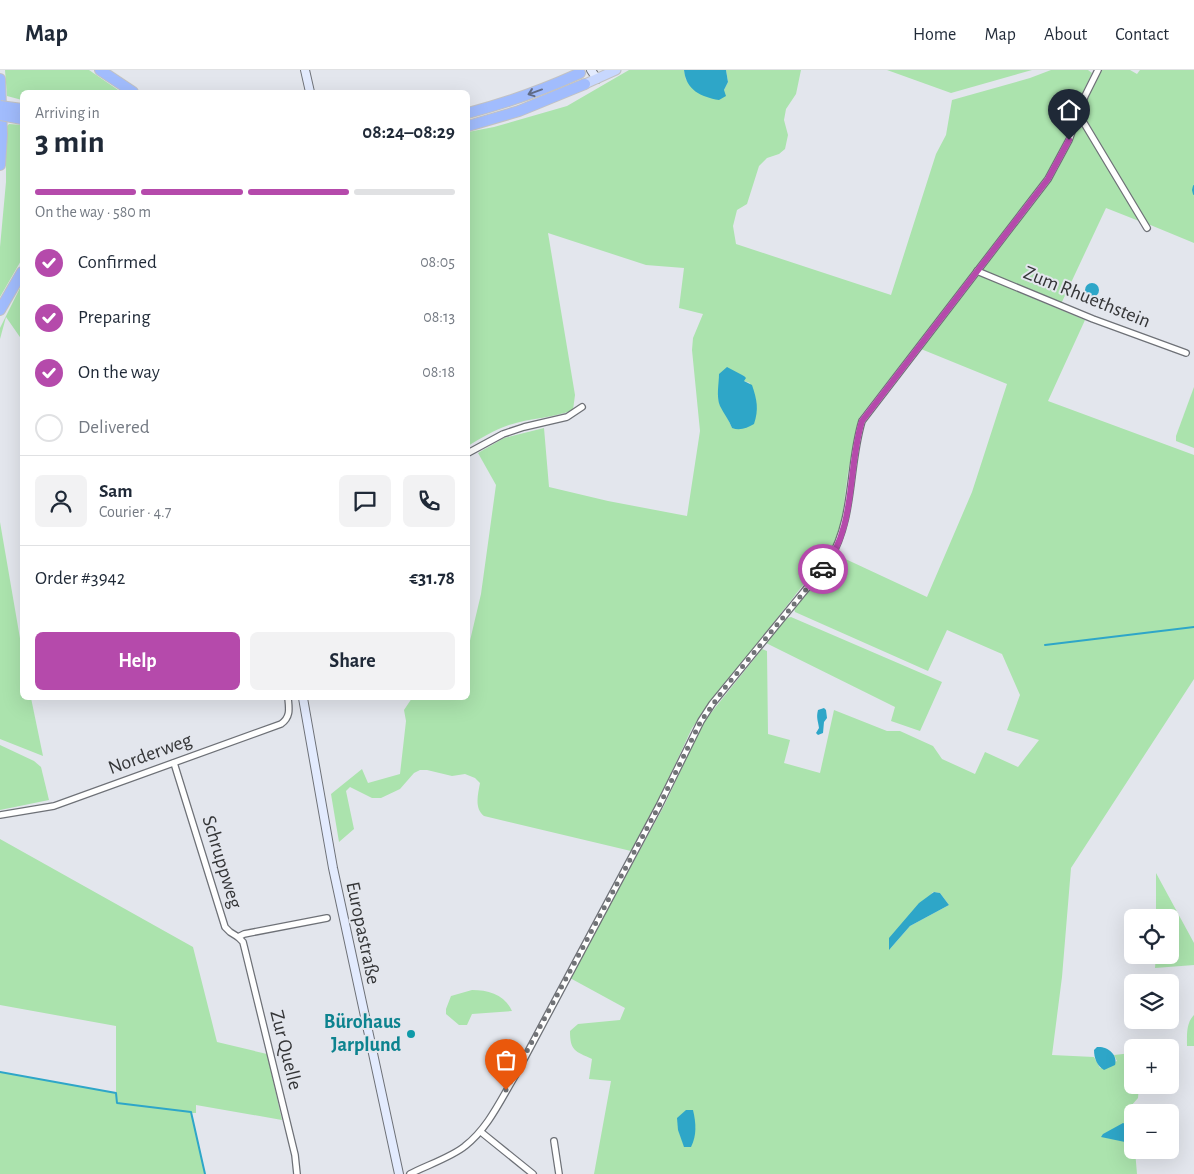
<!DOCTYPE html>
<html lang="en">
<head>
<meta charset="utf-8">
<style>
	:root { --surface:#fff; --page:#f2f2f3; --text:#1f2937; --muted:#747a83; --line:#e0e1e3; --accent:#b54aab }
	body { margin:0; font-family:"Alegreya Sans",sans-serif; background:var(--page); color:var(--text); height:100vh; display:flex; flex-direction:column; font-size:19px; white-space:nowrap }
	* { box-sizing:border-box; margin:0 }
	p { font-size:16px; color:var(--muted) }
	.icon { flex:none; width:28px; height:28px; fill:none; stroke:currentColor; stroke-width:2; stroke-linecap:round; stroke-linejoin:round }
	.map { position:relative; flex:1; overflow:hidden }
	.drawer { position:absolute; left:20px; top:20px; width:450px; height:610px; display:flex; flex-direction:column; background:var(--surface); border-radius:8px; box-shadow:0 5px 20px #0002 }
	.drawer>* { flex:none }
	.controls { position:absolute; left:1124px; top:839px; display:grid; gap:10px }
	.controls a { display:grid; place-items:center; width:55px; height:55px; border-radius:8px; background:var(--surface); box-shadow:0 5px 20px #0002; font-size:25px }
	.pin { position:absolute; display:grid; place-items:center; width:42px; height:42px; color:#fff; margin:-51px -21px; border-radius:50% 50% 50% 0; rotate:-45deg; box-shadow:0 0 5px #0007 }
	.pin .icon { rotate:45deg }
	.courier { position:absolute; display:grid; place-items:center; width:50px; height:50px; margin:-25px; border:4px solid #b54aab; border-radius:50%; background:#fff; color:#222; box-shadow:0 1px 6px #0007 }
	.head em { font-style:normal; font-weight:700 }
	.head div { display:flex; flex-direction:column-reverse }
	.head { display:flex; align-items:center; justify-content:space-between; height:85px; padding:0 15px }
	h1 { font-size:32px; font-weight:700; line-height:38px }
	.bar { display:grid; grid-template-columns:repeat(4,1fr); gap:8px 5px; align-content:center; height:60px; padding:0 15px }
	.bar i { height:6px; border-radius:4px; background:var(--line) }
	.bar .active { background:var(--accent) }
	.bar p { grid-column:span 4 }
	.line { display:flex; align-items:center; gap:12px; padding:0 15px; border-top:1px solid var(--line) }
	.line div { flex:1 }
	.round { display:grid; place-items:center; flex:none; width:52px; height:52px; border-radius:8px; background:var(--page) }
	ol { padding:0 15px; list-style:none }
	li { display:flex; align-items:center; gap:15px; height:55px }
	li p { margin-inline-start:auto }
	li .icon { padding:5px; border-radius:50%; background:var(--accent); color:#fff; stroke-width:4 }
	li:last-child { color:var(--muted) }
	li i { width:28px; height:28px; border:2px solid var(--line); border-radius:50% }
	.primary-button { display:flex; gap:10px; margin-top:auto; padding:10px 15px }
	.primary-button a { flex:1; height:58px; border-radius:8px; background:var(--accent); color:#fff; font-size:20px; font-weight:700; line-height:58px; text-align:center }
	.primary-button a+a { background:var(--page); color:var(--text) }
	header { display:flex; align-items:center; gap:30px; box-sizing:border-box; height:70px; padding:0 25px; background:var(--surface); border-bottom:1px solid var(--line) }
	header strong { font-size:24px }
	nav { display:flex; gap:28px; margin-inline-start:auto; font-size:18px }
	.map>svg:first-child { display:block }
</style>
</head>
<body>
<header>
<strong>Map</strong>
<nav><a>Home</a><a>Map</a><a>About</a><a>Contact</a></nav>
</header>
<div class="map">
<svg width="1194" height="1104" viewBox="0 0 1194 1104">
	<rect width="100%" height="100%" fill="#e3e6ed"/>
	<!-- green -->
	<g fill="#abe3ad" fill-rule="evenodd">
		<polygon points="5,0 89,0 121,22 22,22 22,30 7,26"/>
		<path d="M629 0H684L686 10 724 20 728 12 726 0H801L796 24 786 39 784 50 788 65 785 79 779 84 767 88 759 96 747 134 737 140 733 156 736 174 891 225 936 84 946 65 952 30 1030 8 1051 0H1088L1092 3 1075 39 1064 72 1056 91 1040 116 859 348 848 402 842 449 835 471 827 484 692 658 656 736 631 781 484 746C474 738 478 724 480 713L475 708 465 704 452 706 427 700H420L414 703 400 719 381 728H372L350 717 346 721 354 759 339 772 331 724 362 699 368 713 400 704 406 651 404 640 412 628H468V579L481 524 496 415 478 383 504 368 544 358 549 417 608 431 687 446 700 361 692 280 693 268 703 244 679 238 684 198 646 195 548 163 575 325 573 340C553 348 530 348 509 355 494 360 481 368 468 376V62L494 57 567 36ZM741 305 744 306V311L750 313 732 358C728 347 721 338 718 327Z"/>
		<polygon points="887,0 1032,0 951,23"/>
		<polygon points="1102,0 1130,0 1137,4 1140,0 1194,0 1194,173 1148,154 1086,49 1086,32"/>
		<polygon points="1080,52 1139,151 1106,138 1061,234 981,200 1058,99 1070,74 1077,54"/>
		<polygon points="9,54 22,55 22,189 0,227 0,177 6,112 6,57"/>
		<path d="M978 205 1085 250 1048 331 1194 385V609L1071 798 1062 907 1052 985 1094 987 1100 998 1117 991 1114 985 1132 983V1015H1139L1138 1028 1131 1036 1132 1080H1135L1137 1104H594L611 1011 589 1009 592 989C575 981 570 981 570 961L578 954 620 950 625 938 570 908 664 736 703 653 762 579 767 581 768 664 790 670 784 693 820 703 834 640 887 661H900L933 676 942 689 975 704 985 682 1018 697 1039 670 1007 660 1020 625 1002 584 947 560 928 601 795 542 794 538 839 486 927 527 972 422 1007 314 921 279ZM933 822 940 823 949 835 910 856 889 880Z"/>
		<polygon points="22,214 22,270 6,247 0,269 0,258"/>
		<polygon points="1194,317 1194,378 1176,371 1176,366"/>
		<polygon points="0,452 22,580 22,628 31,628 43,686 0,669"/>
		<polygon points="791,547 942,612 920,661 891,651 895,637 766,573 766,570 784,549"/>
		<polygon points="0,675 34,691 41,697 49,730 0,740"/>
		<polygon points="0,769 193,877 217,972 267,984 282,1050 196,1035 196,1043 191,1043 205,1104 0,1104 0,1002 116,1023 116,956 0,935"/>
		<polygon points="1156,803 1194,873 1194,895 1155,898 1156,885 1170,885 1170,848 1156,847"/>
		<path d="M472 920C489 920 505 925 512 941L472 944 467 955H459L446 944V939L451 926Z"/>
		<path d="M1194 945V976H1187C1187 965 1186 953 1194 945Z"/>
	</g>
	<!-- water -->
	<g fill="#2ea6c8">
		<path d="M684 0H726L728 12 724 20 726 26 719 30C701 27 686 20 684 0Z"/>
		<circle cx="1092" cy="220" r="7"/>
		<path d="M727 297 744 306 746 308 744 311 752 315C757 330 759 339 754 354 747 358 740 361 732 358 729 350 724 344 720 336 716 326 719 314 719 304Z"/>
		<path d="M824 638 826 640 827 648 824 652 823 663 818 665 816 663 819 658C818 650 816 648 818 640Z"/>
		<polygon points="934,822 940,823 949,835 910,856 889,880 889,868 919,833"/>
		<path d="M1097 977C1107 976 1118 984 1115 995L1104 1000C1097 996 1094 988 1094 980Z"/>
		<path d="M686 1040H693C696 1053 697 1065 691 1077H684L678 1060 677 1048Z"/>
		<polygon points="1123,1053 1128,1055 1127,1071 1125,1072 1101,1067 1103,1064"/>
	</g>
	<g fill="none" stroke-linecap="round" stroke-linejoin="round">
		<!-- stream -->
		<g stroke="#2ea6c8" stroke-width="2">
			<polyline points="1194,116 1193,120 1194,124"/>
			<polyline points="1045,575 1194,557"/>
			<polyline points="0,1002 116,1023 117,1033 191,1042 205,1104"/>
		</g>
		<!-- street casing -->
		<g stroke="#6e7177" stroke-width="8">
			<g id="street">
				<polyline points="1078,43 1147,158"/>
				<polyline points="977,201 1093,249 1186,283"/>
				<polyline points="468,383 503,364 524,357 567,347 582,337"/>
				<polyline points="174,693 225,857 230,862 238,867 244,864 327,848"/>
				<path d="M0 745 54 736 281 654C291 647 289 638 288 628"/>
				<polyline points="238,867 243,872 245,880 295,1085 297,1104"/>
				<polyline points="481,1062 533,1104"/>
				<polyline points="554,1071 559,1104"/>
				<path d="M410 1104C425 1096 452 1087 465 1076 488 1058 500 1031 515 1006L659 736 701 651 712 634 829 491C855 447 848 398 862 351L1048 109 1069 70 1085 26 1098 0"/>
			</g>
		</g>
		<!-- secondary casing -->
		<g stroke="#6e7177" stroke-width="10">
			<g id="secondary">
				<polyline points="305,0 310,22"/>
				<polyline points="591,0 597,9"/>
				<polyline points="303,628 333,798 399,1104"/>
			</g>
		</g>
		<!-- primary casing -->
		<g stroke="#c2c2c3" stroke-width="11">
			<polyline id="primary" points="585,14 616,0"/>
		</g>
		<!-- highway casing -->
		<g stroke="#c2c2c3" stroke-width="12">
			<g id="highway">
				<polyline points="100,0 133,22"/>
				<polyline points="0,9 2,65 0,95"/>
				<path d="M468 43C506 33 543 20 580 3"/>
				<polyline points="468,56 519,41 585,14"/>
				<polyline points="0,240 22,202"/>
			</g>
		</g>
		<!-- street -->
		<use href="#street" stroke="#fff" stroke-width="5.5"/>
		<!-- secondary -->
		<use href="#secondary" stroke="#e3ebfe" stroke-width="8"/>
		<!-- primary -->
		<use href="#primary" stroke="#c7d7fe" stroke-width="9"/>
		<!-- highway -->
		<use href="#highway" stroke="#a1bcfd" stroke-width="10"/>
		<!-- highway-bridge casing -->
		<g stroke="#c2c2c3" stroke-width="12" stroke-linecap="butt">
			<g id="highway-bridge">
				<polyline points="0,36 22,39"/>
				<polyline points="0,45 22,49"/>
			</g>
		</g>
		<!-- highway-bridge -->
		<use href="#highway-bridge" stroke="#a1bcfd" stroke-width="10"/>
	</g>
	<!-- one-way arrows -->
	<defs><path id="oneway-shaft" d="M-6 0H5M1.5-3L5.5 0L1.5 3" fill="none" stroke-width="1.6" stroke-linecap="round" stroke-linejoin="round" transform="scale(1.25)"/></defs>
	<use stroke="#606b86" href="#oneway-shaft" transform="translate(535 22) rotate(160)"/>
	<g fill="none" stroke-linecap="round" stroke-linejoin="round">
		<!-- done -->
		<polyline stroke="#717377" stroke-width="5" stroke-dasharray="0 9" points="506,1020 659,736 701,651 724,619 823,499"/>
		<!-- route -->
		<path stroke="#b54aab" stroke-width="6" d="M823 499C857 457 847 400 862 351L1048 109 1069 70"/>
	</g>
	<!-- markers -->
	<circle fill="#0f9aa8" stroke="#e3e6ed" stroke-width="2" cx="411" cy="964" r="5"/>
	<g text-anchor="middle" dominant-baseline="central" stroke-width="4" stroke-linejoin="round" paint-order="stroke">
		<!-- street labels -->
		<g font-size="20" fill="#343537" stroke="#e3e6ed">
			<text transform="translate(1087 227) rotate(22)">Zum Rhuethstein</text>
			<text transform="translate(150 684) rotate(-20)">Norderweg</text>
			<text transform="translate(222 792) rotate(73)">Schruppweg</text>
			<text transform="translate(363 863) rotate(78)">Europastraße</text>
			<text transform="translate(286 980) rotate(76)">Zur Quelle</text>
		</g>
		<!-- culture labels -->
		<g font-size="20" font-weight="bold" fill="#0d838f" stroke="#e3e6ed" text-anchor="end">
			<text x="401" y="952">Bürohaus<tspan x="401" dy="23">Jarplund</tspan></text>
		</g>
	</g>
</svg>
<div class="controls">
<a><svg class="icon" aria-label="locate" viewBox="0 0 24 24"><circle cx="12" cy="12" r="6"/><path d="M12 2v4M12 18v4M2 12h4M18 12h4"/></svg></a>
<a><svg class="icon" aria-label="layers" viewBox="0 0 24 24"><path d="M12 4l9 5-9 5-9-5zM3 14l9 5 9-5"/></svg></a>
<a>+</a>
<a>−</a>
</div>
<div class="pin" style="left:506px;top:1020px;background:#ea580c"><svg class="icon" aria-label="bag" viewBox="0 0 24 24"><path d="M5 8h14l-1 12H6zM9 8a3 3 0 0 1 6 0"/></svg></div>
<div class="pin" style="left:1069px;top:70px;background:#1f2937"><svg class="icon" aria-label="home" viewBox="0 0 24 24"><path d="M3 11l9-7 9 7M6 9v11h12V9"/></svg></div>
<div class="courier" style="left:823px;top:499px"><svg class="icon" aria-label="car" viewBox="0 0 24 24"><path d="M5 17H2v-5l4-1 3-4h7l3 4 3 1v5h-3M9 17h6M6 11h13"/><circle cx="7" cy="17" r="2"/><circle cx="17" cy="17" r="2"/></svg></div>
<section class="drawer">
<div class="head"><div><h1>3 min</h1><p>Arriving in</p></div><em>08:24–08:29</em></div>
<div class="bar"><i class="active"></i><i class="active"></i><i class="active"></i><i></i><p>On the way · 580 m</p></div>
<ol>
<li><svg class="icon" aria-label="check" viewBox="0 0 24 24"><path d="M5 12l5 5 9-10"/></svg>Confirmed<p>08:05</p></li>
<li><svg class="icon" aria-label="check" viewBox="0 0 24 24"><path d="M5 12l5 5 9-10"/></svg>Preparing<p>08:13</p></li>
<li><svg class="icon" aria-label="check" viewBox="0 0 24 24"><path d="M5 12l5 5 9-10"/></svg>On the way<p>08:18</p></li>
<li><i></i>Delivered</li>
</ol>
<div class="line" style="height:90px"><a class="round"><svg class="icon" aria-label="person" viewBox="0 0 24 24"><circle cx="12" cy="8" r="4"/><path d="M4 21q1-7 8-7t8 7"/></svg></a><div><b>Sam</b><p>Courier · 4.7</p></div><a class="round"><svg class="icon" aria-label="chat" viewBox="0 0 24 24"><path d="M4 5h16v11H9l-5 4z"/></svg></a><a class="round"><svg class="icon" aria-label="phone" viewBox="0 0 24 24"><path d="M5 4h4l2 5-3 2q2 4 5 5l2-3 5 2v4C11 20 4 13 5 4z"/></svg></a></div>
<div class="line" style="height:65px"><div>Order #3942</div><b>€31.78</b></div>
<div class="primary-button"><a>Help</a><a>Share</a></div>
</section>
</div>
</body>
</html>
